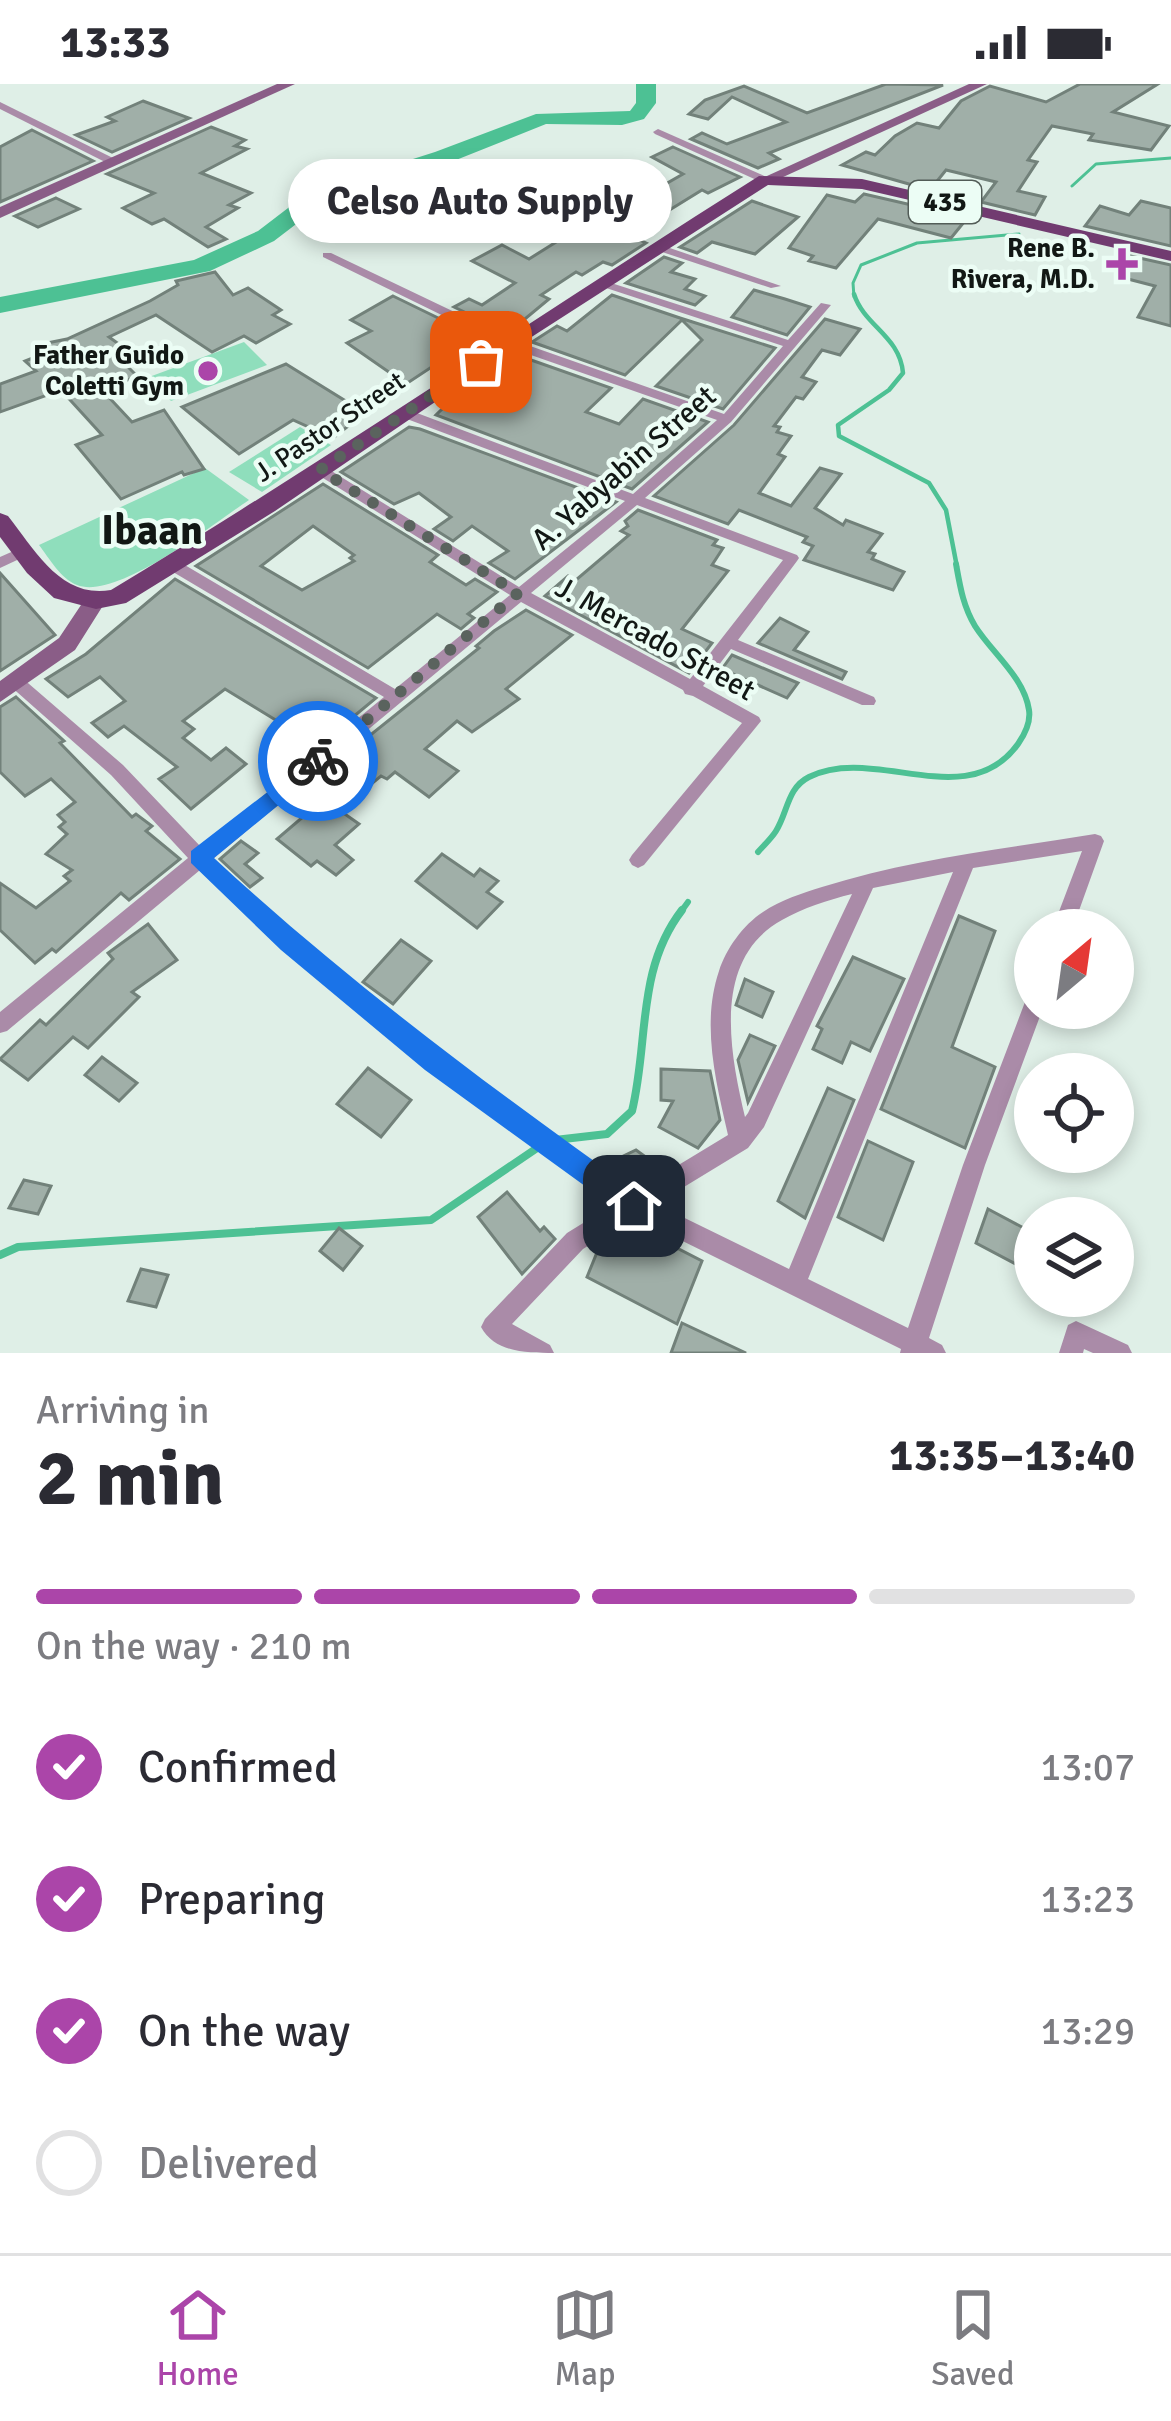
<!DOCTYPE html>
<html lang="en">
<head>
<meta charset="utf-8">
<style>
	:root { --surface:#fff; --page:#f7f7f7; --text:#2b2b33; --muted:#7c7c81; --line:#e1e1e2; --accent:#ab45a9 }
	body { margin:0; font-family:Signika,sans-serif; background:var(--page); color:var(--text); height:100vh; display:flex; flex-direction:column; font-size:45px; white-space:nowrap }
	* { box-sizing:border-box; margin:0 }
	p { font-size:39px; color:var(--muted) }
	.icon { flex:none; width:66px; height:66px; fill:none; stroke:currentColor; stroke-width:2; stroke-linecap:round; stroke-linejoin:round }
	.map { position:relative; height:1269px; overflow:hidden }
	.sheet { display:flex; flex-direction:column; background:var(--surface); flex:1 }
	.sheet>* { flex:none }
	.needle { width:78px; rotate:29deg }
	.controls { position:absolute; left:1014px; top:825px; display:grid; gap:24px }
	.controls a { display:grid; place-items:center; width:120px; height:120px; border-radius:50%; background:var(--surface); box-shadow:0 6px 18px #0003; font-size:60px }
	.pin { position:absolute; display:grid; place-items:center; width:102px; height:102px; color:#fff; margin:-51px; border-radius:24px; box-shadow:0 6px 18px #0006 }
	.courier { position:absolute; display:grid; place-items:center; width:120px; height:120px; margin:-60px; border:9px solid #1a73e8; border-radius:50%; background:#fff; color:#222; box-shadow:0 3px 15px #0007 }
	.bubble { position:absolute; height:84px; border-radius:42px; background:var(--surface); box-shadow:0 6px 18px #0003; font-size:39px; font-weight:700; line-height:84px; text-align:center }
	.headline em { font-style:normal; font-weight:700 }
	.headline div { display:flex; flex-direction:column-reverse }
	.headline { display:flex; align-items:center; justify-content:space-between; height:204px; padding:0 36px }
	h1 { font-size:78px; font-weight:700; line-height:90px }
	.bar { display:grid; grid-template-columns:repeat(4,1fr); gap:18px 12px; align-content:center; height:144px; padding:0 36px }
	.bar i { height:15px; border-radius:9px; background:var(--line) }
	.bar .current { background:var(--accent) }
	.bar p { grid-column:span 4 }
	ol { padding:0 36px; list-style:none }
	li { display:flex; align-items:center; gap:36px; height:132px }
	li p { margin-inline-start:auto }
	li .icon { padding:12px; border-radius:50%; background:var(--accent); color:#fff; stroke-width:4 }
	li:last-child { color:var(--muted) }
	li i { width:66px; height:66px; border:6px solid var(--line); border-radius:50% }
	.status { display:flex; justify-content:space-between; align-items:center; height:84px; padding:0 60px; background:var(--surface); direction:ltr }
	.status svg { height:33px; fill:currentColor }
	.tabs { display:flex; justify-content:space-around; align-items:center; height:168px; border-top:3px solid var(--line); background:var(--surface); font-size:33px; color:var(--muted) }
	.tabs a { display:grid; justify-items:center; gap:6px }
	.tabs .current { color:var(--accent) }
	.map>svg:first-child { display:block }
</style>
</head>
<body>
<div class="status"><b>13:33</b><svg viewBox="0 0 49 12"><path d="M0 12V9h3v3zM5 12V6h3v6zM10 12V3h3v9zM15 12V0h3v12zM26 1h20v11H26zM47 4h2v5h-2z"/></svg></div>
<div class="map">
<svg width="1171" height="1269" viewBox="0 0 1171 1269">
	<rect width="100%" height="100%" fill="#dfefe7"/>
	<!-- green -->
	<g fill="#8fdebc">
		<polygon points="244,258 267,281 171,317 149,293"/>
		<polygon points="300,343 331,361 262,408 229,388"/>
		<path d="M205 384 249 416C214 439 117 517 77 501 61 495 49 474 39 461Z"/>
	</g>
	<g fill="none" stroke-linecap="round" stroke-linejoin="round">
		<!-- stream-far3 -->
		<g stroke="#4dc194" stroke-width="3">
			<polyline points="1072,102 1096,80 1171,74"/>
			<polyline points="854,213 853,199 861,181 917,159 1019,150"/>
		</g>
		<!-- stream-far2 -->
		<path stroke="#4dc194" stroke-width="4.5" d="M854 210C864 242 900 252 903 289L889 306 838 341 839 352 929 399 946 426 957 483"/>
		<!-- stream-far1 -->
		<g stroke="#4dc194" stroke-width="6">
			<path d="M758 768C764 761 771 755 776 747 788 728 787 704 809 693 874 660 967 731 1018 660 1025 650 1031 639 1029 626 1024 593 992 569 975 542 963 522 960 502 956 480"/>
			<polyline points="680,829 688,818"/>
		</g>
		<!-- stream -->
		<g stroke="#4dc194" stroke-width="8">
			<path d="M555 1056 607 1050 632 1027C649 957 636 886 682 826"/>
			<polyline points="0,1171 18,1163 431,1136 543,1060"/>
		</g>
		<!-- river -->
		<polygon fill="#4dc194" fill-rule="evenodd" points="636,0 656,0 656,19 644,35 622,41 546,40 451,78 325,118 274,157 210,187 0,229 0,213 194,176 258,147 309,108 435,68 536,30 630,27 636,19"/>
	</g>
	<!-- building -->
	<g fill="#a0afa8" stroke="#72817a" stroke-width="3" fill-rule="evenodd">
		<polygon points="886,0 943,1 769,69 779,75 758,84 691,55 702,49 727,60 786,38 732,13 708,35 689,30 705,16 744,2 807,29"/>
		<polygon points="1080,0 1158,0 1113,28 1169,42 1151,66 1089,56 1093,50 1052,42 1028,76 1037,78 1018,107 1045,113 1035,131 981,118 996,98 946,86 930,106 842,81 866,68 875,71 895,52 917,39 939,44 961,17 990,2 1046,18"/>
		<polygon points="143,17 189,34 112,68 76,51 115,37 107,33"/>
		<polygon points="211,43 245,56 235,62 247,65 201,89 251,109 229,121 238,124 206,143 226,155 208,163 164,135 152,140 123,124 154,109 107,90"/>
		<polygon points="32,46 93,77 0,118 0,63"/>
		<polygon points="673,63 740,93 708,109 702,106 629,151 646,159 612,181 603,178 582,191 576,188 541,211 549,215 508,249 454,223 469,215 482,221 515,199 472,177 502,161 529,175 593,135 599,138 683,90 652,73"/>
		<polygon points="864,110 916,122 914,125 964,138 951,154 878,135 836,184 809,177 813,172 789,164 827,111 855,118"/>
		<polygon points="56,114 79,125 38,143 15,132"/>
		<polygon points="752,117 798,133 755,170 712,158 697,169 680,163"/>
		<polygon points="1141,117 1171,124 1171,162 1085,142 1100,122 1129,131"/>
		<polygon points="1126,171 1171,181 1171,242 1138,233 1155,202 1124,194 1129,186 1116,182"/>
		<polygon points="664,173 682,179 671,188 695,195 685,205 705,212 695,221 626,199"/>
		<polygon points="215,188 233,211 248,204 281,226 273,231 290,240 256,259 244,252 212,268 156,231 109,253 134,271 122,277 137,292 103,307 132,338 164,326 204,385 184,391 182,388 121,415 76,361 102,351 61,306 0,328 0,300 36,287 25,277 48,268 42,260 67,255 150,217 178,201 176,197"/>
		<polygon points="754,206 785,215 810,223 787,251 732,233"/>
		<polygon points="612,211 680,234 775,264 723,325 656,302 702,256 682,236 625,291 532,258 557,242 567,247"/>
		<polygon points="393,212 477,253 406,300 347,259 371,247 351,236"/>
		<polygon points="825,235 860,245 840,271 822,266 802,293 816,298 803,315 796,313 774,342 780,343 777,348 791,352 778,370 785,373 759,409 791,422 820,384 841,390 815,424 843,441 846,436 882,450 868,468 875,470 872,475 904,488 893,506 804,476 813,462 803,458 807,453 739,426 728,440 654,412 734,341"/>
		<polygon points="514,270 611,304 586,328 619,340 643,315 708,338 632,405 436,331 465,303"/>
		<polygon points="286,280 365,329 333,354 293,336 239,370 182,323"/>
		<polygon points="409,343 420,345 616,418 515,495 489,479 508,467 472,442 453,457 434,445 451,433 419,409 394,420 341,388"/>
		<path d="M323 400 438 471 430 478 466 501 475 495 497 508 468 530 474 534 461 545 437 530 368 584 196 482ZM313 442 354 471 350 474 354 477 302 506 261 482Z"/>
		<polygon points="638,426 717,456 713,461 723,464 712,481 728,487 682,545 712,559 689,589 545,512 568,492 576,496 629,451 621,447 628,442 625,437"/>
		<polygon points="0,489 55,551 0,587"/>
		<polygon points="175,495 376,614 353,633 345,627 296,667 281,657 292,646 225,605 183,637 194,645 183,654 211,676 226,664 246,680 191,725 159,695 177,683 124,642 108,653 92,639 125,617 100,593 68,613 46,595 86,570"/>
		<polygon points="526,526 572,551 506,605 519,615 472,648 457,637 425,665 458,687 429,713 395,688 387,695 381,692 339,726 359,740 335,761 353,776 336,791 317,777 311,782 277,755 344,698 328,685 479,564 476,562 494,547"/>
		<polygon points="780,534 808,548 794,566 846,588 842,595 758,559"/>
		<polygon points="732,571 798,599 787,614 722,585"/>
		<polygon points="16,613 64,657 60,659 132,733 136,730 152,742 146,747 180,775 129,816 121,809 56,868 52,865 35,879 0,846 0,799 36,824 70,797 64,792 72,786 46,770 67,750 59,743 65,738 58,731 75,718 51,695 25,712 0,688 0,623"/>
		<polygon points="241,757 258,769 245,780 262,794 250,803 220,775"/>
		<polygon points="442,770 474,792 480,785 498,797 487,808 502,818 477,844 416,797"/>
		<polygon points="959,832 995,847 952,963 995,983 965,1064 881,1025"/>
		<polygon points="148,840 177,876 132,908 139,913 88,964 73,953 28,996 0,975 40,936 46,941 113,875 108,869"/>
		<polygon points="401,856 431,877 393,920 363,898"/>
		<polygon points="853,873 904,895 870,967 851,958 842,979 813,965 822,945 817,942"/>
		<polygon points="745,895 773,908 762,933 736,921"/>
		<polygon points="750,951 775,962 748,1018 738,976"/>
		<polygon points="102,973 137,999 119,1017 85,991"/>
		<polygon points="368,984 411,1016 381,1053 337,1020"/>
		<polygon points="661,985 710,987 720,1036 698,1064 659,1043 673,1017 661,1016"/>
		<polygon points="828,1004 854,1016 805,1134 778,1117"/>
		<polygon points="868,1057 913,1078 883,1156 838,1133"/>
		<polygon points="636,1066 658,1082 642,1098 611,1078"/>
		<polygon points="24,1096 51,1102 38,1130 9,1124"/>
		<polygon points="507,1108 540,1147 544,1143 555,1155 522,1190 478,1133"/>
		<polygon points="988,1125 1035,1150 1027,1186 976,1159"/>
		<polygon points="339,1144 362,1162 343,1186 320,1167"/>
		<polygon points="625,1144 663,1164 665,1158 702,1177 677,1240 587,1193 600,1161"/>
		<polygon points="141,1185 168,1191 156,1223 128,1217"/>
		<polygon points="682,1239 746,1269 671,1269"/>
	</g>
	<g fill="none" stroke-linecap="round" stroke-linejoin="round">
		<!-- minor -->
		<g fill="#aa8ba8" fill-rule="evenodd">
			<polygon points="0,18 117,76 118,78 109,80 0,25"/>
			<polygon points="658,45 769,94 770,96 761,98 655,50 653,48"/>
			<polygon points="653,161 661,161 781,202 771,204 653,165"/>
			<path d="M323 169H331L513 256 724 330 783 262 597 201V197H605L788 256 821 219 831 221 731 338 645 414 797 471 799 474 797 477 738 556 874 613 876 617 874 621H862L731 565 703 602 759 633 761 637 644 781 638 784 632 781 629 776 632 771 742 639 693 612 685 610 683 606 521 518 213 775 296 853 441 971 634 1108 728 1051C716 998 701 940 719 887 726 865 743 841 763 828 780 816 803 809 822 803 911 775 1004 765 1095 750L1101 752 1104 757 1072 846H1052L1082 767 973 784 808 1195 908 1244 963 1081 1025 918 1028 912 1035 909V924H1043L985 1081 929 1254 942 1261 946 1269H900L901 1265 634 1133 583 1165 512 1240 550 1261 554 1269C528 1269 495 1269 481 1243L485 1235 567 1149 614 1120 427 985 282 865 200 786 7 947 0 949V928L188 774 111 691 9 601 7 597 9 593H21L123 681 201 763 384 613 168 485 166 481 168 477H178L395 605 510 511 315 389V383H325L519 503 625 417 399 332V326H409L633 410 717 336 505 262 323 173ZM637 421 783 476 690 595 531 509ZM953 788 789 1185 656 1120 748 1064 764 1043 873 804ZM852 810 748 1029 745 1033C730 969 711 875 782 836 803 824 828 816 852 810Z"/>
			<polygon points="25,462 30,464 32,467 30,470 0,484 0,473"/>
			<polygon points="1076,1237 1128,1261 1132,1269 1093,1269 1084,1265 1083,1269 1059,1269 1068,1241"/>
		</g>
		<!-- secondary -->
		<g fill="#8a5d87" fill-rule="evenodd">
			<polygon points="277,0 295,0 0,134 0,123"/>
			<polygon points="969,0 987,0 770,99 758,96"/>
			<polygon points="93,512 104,520 75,566 0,618 0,597 59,554 85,515"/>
		</g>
		<!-- primary -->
		<path fill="#713b70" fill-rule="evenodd" d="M759 92 862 95 1171 167V177L862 105 768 101 516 263 275 427 126 519 96 525 54 514 27 489 0 453V429L8 432C35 466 61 515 111 506 330 374 542 229 759 92Z"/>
	</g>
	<!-- route -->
	<path fill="#1a73e8" d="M318 669 328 677 325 683 214 774C349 899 494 1006 644 1113L648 1122 644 1131 634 1135 625 1131 425 986 281 866 191 779V767Z"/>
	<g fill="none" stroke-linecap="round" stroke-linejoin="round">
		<!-- done -->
		<polyline stroke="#5a635e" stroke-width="12" stroke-dasharray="0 21.6" points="318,677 518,509 320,386 481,278"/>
	</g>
	<!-- markers -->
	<g fill="#ab45a9" stroke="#ecfdf5" stroke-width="4.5">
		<path d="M1116 162h12v12h12v12h-12v12h-12v-12h-12v-12h12z"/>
		<circle cx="208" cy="287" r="12"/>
	</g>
	<g text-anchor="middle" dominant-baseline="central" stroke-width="9" stroke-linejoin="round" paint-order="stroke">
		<!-- shield labels -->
		<rect fill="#ecfdf5" stroke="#535d58" stroke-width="3" x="909" y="97" width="72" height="42" rx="9"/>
		<g font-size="27" font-weight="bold" fill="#121815">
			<text x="945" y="118">435</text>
		</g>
		<!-- far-poi labels -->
		<g font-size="27" font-weight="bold" fill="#121815" stroke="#ecfdf5" text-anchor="end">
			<text x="1095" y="164">Rene B.<tspan x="1095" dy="31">Rivera, M.D.</tspan></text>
			<text x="184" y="271">Father Guido<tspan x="184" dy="31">Coletti Gym</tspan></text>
		</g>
		<!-- far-street labels -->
		<g font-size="27" fill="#121815" stroke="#ecfdf5">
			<text transform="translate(330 343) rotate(-34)">J. Pastor Street</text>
		</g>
		<!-- street labels -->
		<g font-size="30" fill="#121815" stroke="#ecfdf5">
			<text transform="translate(624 384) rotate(-41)">A. Yabyabin Street</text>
			<text transform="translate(655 555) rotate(29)">J. Mercado Street</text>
		</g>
		<!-- district labels -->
		<g font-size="42" font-weight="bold" fill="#121815" stroke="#ecfdf5">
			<text x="152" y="446">Ibaan</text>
		</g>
	</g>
</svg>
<div class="controls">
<a><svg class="needle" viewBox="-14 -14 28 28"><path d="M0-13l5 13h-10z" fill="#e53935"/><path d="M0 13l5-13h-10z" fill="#7c7c81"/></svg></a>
<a><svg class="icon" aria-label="locate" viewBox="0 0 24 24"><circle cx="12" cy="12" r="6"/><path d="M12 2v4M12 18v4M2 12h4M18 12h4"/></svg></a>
<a><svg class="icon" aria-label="layers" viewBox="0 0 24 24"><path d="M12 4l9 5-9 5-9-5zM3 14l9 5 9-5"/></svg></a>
</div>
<div class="pin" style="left:481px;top:278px;background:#ea580c"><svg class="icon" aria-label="bag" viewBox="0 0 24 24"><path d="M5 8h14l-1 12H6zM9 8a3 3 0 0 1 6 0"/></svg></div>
<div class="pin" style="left:634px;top:1122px;background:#1f2937"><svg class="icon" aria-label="home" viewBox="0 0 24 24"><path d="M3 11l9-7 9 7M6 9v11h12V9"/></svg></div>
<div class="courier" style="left:318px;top:677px"><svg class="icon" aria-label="bike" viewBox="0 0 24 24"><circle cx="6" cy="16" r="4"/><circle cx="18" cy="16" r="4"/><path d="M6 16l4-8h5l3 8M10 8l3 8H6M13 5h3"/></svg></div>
<div class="bubble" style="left:288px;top:75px;width:384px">Celso Auto Supply</div>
</div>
<section class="sheet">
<div class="headline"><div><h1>2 min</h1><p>Arriving in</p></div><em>13:35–13:40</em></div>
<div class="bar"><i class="current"></i><i class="current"></i><i class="current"></i><i></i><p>On the way · 210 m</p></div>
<ol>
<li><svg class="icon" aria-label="check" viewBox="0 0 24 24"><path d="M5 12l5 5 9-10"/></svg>Confirmed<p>13:07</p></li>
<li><svg class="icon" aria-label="check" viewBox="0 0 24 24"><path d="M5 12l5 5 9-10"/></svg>Preparing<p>13:23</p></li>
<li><svg class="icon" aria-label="check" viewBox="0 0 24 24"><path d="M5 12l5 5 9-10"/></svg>On the way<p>13:29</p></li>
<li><i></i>Delivered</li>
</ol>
</section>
<nav class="tabs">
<a class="current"><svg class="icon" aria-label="home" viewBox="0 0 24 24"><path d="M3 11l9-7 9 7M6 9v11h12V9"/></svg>Home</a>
<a><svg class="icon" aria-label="map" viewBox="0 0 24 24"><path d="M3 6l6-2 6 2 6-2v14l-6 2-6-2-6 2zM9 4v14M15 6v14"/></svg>Map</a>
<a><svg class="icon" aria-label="saved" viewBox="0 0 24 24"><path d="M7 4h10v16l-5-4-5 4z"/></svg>Saved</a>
</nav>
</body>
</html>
